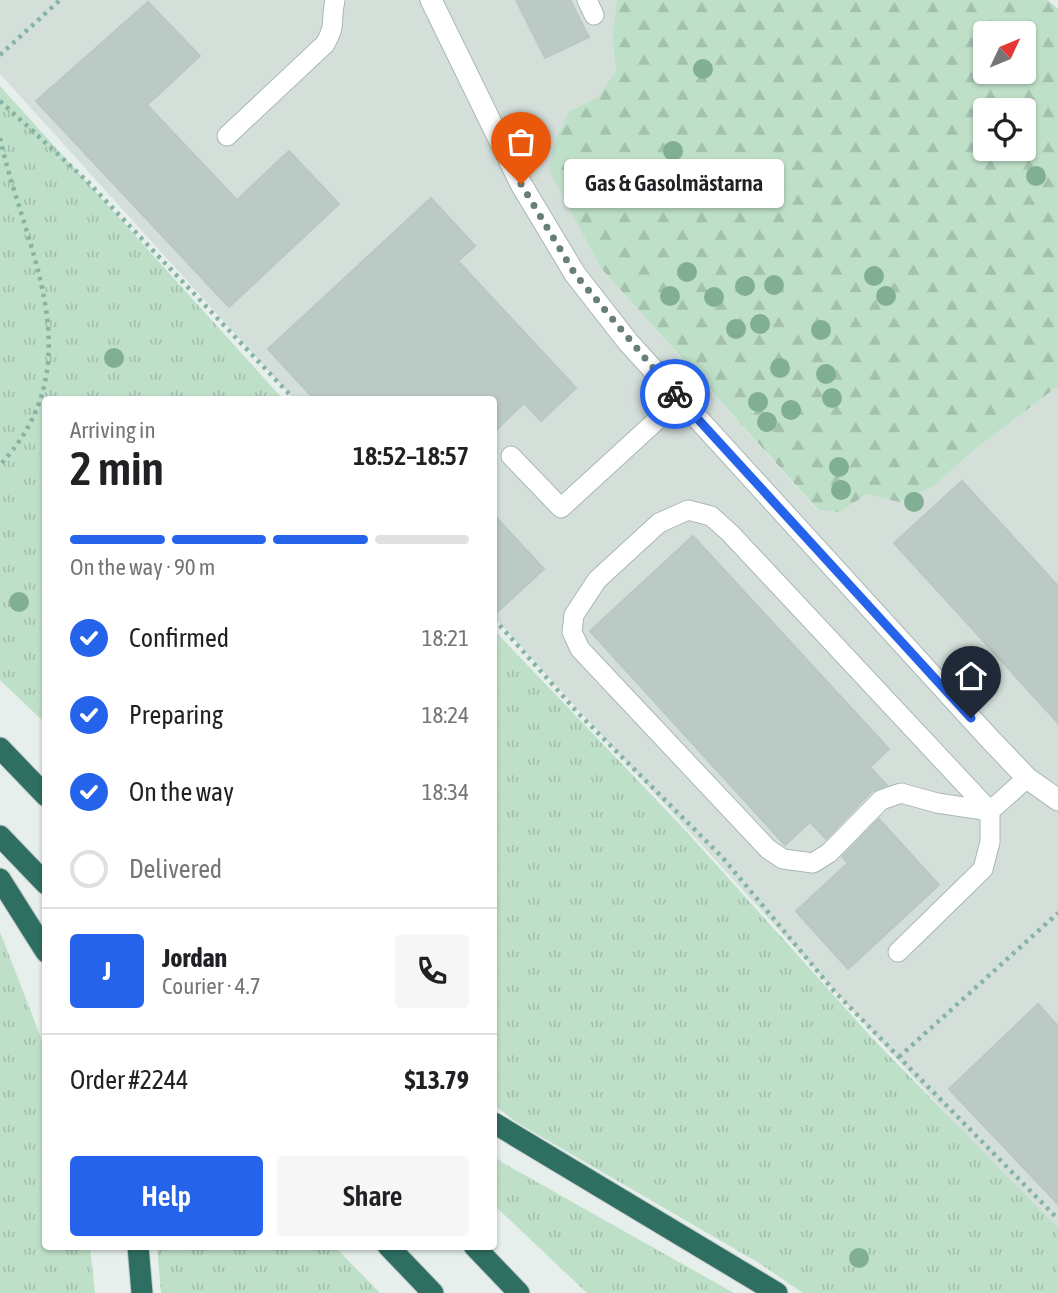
<!DOCTYPE html>
<html lang="en">
<head>
<meta charset="utf-8">
<style>
	:root { --surface:#fff; --page:#f6f6f6; --text:#202124; --muted:#757577; --line:#e0e0e0; --accent:#2563eb }
	body { margin:0; font-family:"Asap Condensed",sans-serif; background:var(--page); color:var(--text); height:100vh; display:flex; flex-direction:column; font-size:26px; white-space:nowrap }
	* { box-sizing:border-box; margin:0 }
	p { font-size:23px; color:var(--muted) }
	.icon { flex:none; width:38px; height:38px; fill:none; stroke:currentColor; stroke-width:2; stroke-linecap:round; stroke-linejoin:round }
	.map { position:relative; flex:1; overflow:hidden }
	.side { position:absolute; left:42px; top:396px; width:455px; height:854px; display:flex; flex-direction:column; background:var(--surface); border-radius:7px; box-shadow:0 2px 5px #0004 }
	.side>* { flex:none }
	.needle { width:46px; rotate:46deg }
	.controls { position:absolute; left:973px; top:21px; display:grid; gap:14px }
	.controls a { display:grid; place-items:center; width:63px; height:63px; border-radius:7px; background:var(--surface); box-shadow:0 2px 5px #0004; font-size:35px }
	.pin { position:absolute; display:grid; place-items:center; width:60px; height:60px; color:#fff; margin:-72px -30px; border-radius:50% 50% 50% 0; rotate:-45deg; box-shadow:0 0 7px #0007 }
	.pin .icon { rotate:45deg }
	.courier { position:absolute; display:grid; place-items:center; width:70px; height:70px; margin:-35px; border:5px solid #2563eb; border-radius:50%; background:#fff; color:#222; box-shadow:0 2px 9px #0007 }
	.bubble { position:absolute; height:49px; border-radius:7px; background:var(--surface); box-shadow:0 2px 5px #0004; font-size:23px; font-weight:600; line-height:49px; text-align:center }
	.headline em { font-style:normal; font-weight:600 }
	.headline div { display:flex; flex-direction:column-reverse }
	.headline { display:flex; align-items:center; justify-content:space-between; height:119px; padding:0 28px }
	h1 { font-size:46px; font-weight:600; line-height:52px }
	.bar { display:grid; grid-template-columns:repeat(4,1fr); gap:10px 7px; align-content:center; height:84px; padding:0 28px }
	.bar i { height:9px; border-radius:5px; background:var(--line) }
	.bar .current { background:var(--accent) }
	.bar p { grid-column:span 4 }
	.line { display:flex; align-items:center; gap:18px; padding:0 28px; border-top:2px solid var(--line) }
	.line div { flex:1 }
	.round { display:grid; place-items:center; flex:none; width:74px; height:74px; border-radius:7px; background:var(--page) }
	ol { padding:0 28px; list-style:none }
	li { display:flex; align-items:center; gap:21px; height:77px }
	li p { margin-inline-start:auto }
	li .icon { padding:7px; border-radius:50%; background:var(--accent); color:#fff; stroke-width:4 }
	li:last-child { color:var(--muted) }
	li i { width:38px; height:38px; border:4px solid var(--line); border-radius:50% }
	.cta { display:flex; gap:14px; margin-top:auto; padding:14px 28px }
	.cta a { flex:1; height:80px; border-radius:7px; background:var(--accent); color:#fff; font-size:28px; font-weight:600; line-height:80px; text-align:center }
	.cta a+a { background:var(--page); color:var(--text) }
	.map>svg:first-child { display:block }
</style>
</head>
<body>
<div class="map">
<svg width="1058" height="1293" viewBox="0 0 1058 1293">
	<defs>
		<pattern id="grass-tufts" width="24" height="20" patternUnits="userSpaceOnUse" patternTransform="scale(1.75)"><rect width="24" height="20" fill="#bfe0c8"/><path d="M3 7l-1-3M5 7V3M7 7l1-3M15 17l-1-3M17 17v-4M19 17l1-3" fill="none" stroke="#a4c1ad"/></pattern>
		<pattern id="forest-firs" width="22" height="20" patternUnits="userSpaceOnUse" patternTransform="scale(1.75)"><rect width="22" height="20" fill="#bfe0c8"/><path d="M5 1l3.5 6h-7zM16 11l3.5 6h-7z" fill="#a4c1ad"/></pattern>
	</defs>
	<rect width="100%" height="100%" fill="#e6efeb"/>
	<!-- built -->
	<polygon fill="#d4dfda" points="0,0 617,0 612,35 616,71 597,98 570,112 601,268 817,510 840,512 867,494 899,502 934,486 974,450 1058,386 1058,1236 494,617 494,399 294,399 0,74"/>
	<!-- grass -->
	<g fill="url(#grass-tufts)">
		<polygon points="0,86 283,399 46,399 45,723 0,680"/>
		<polygon points="494,630 686,831 874,1040 1058,1228 1058,1293 803,1293 759,1263 516,1122 494,1105"/>
		<polygon points="0,932 45,1048 46,1246 90,1246 95,1293 0,1293"/>
		<polygon points="494,1156 503,1163 734,1293 587,1293 494,1205"/>
		<polygon points="157,1246 334,1246 380,1293 161,1293"/>
	</g>
	<!-- forest -->
	<path fill="url(#forest-firs)" fill-rule="evenodd" d="M617 0H1048L1058 9V386L974 450 934 486 899 502 867 494 840 512 818 510 601 268 549 170 556 139 570 111 597 98 616 71 612 35ZM985 33H1024V72H985ZM985 110H1024V149H985Z"/>
	<!-- building -->
	<g fill="#bbcac4" stroke="#b8c9c2" stroke-width="2">
		<polygon points="516,0 570,0 589,37 545,58"/>
		<polygon points="148,2 200,56 147,105 237,200 289,151 339,204 229,307 36,101"/>
		<polygon points="431,198 475,246 458,261 576,388 541,421 524,403 494,432 494,399 314,399 268,349"/>
		<polygon points="962,481 1058,586 1058,723 894,543"/>
		<polygon points="494,515 544,569 494,615"/>
		<polygon points="693,536 889,749 870,767 887,785 872,791 826,839 810,822 785,845 590,631"/>
		<polygon points="879,819 939,885 848,969 796,911 848,863 842,857"/>
		<polygon points="1038,1004 1058,1026 1058,1204 949,1089"/>
	</g>
	<g fill="none" stroke-linecap="round" stroke-linejoin="round">
		<!-- lane casing -->
		<g stroke="#a8b8b2" stroke-width="21">
			<g id="lane">
				<polyline points="587,0 594,15"/>
				<path d="M227 136 325 44C337 23 330 21 335 0"/>
				<polyline points="511,456 561,508 680,399"/>
				<polyline points="898,952 983,869 990,842 990,811 730,533 711,516 688,510 659,523 597,580 574,615 572,632 580,649 768,849 783,859 813,863 829,853 881,800 901,793 937,803 990,811 1027,778"/>
			</g>
		</g>
		<!-- street casing -->
		<g stroke="#a8b8b2" stroke-width="23">
			<polyline id="street" points="431,0 521,184 575,274 628,342 988,737 1027,778 1058,800"/>
		</g>
		<!-- highway casing -->
		<g stroke="#c2cac8" stroke-width="23">
			<g id="highway">
				<polyline points="0,748 46,796"/>
				<polyline points="0,836 46,884"/>
				<polyline points="0,879 46,952"/>
				<polyline points="494,1123 777,1293"/>
				<polyline points="138,1246 142,1293"/>
				<polyline points="388,1246 433,1293"/>
				<polyline points="474,1246 519,1293"/>
			</g>
		</g>
		<!-- path -->
		<g stroke="#86b3a5" stroke-width="4.5" stroke-dasharray="3.5 5" stroke-linecap="butt">
			<polyline points="0,55 60,0"/>
			<polyline points="0,101 87,181 294,399"/>
			<path d="M0 138C25 251 96 362 0 465"/>
			<polyline points="494,619 579,714 723,858 834,991 1058,1219"/>
			<polyline points="899,1057 1058,913"/>
		</g>
		<!-- lane -->
		<use href="#lane" stroke="#fff" stroke-width="19"/>
		<!-- street -->
		<use href="#street" stroke="#fff" stroke-width="21"/>
		<!-- highway -->
		<use href="#highway" stroke="#2f6f62" stroke-width="21"/>
	</g>
	<!-- trees -->
	<g fill="#80af93">
		<circle cx="703" cy="69" r="10"/>
		<circle cx="673" cy="151" r="10"/>
		<circle cx="1036" cy="176" r="10"/>
		<circle cx="702" cy="180" r="10"/>
		<circle cx="734" cy="185" r="10"/>
		<circle cx="687" cy="272" r="10"/>
		<circle cx="874" cy="276" r="10"/>
		<circle cx="774" cy="285" r="10"/>
		<circle cx="745" cy="286" r="10"/>
		<circle cx="670" cy="296" r="10"/>
		<circle cx="886" cy="296" r="10"/>
		<circle cx="714" cy="297" r="10"/>
		<circle cx="760" cy="324" r="10"/>
		<circle cx="736" cy="329" r="10"/>
		<circle cx="821" cy="330" r="10"/>
		<circle cx="114" cy="358" r="10"/>
		<circle cx="780" cy="368" r="10"/>
		<circle cx="826" cy="374" r="10"/>
		<circle cx="832" cy="398" r="10"/>
		<circle cx="758" cy="402" r="10"/>
		<circle cx="791" cy="410" r="10"/>
		<circle cx="767" cy="422" r="10"/>
		<circle cx="839" cy="467" r="10"/>
		<circle cx="841" cy="490" r="10"/>
		<circle cx="914" cy="502" r="10"/>
		<circle cx="19" cy="602" r="10"/>
		<circle cx="859" cy="1258" r="10"/>
	</g>
	<g fill="none" stroke-linecap="round" stroke-linejoin="round">
		<!-- done -->
		<polyline stroke="#687f78" stroke-width="7" stroke-dasharray="0 12.6" points="521,184 575,274 675,394"/>
		<!-- route -->
		<polyline stroke="#2563eb" stroke-width="9" points="675,394 971,718"/>
	</g>
</svg>
<div class="controls">
<a><svg class="needle" viewBox="-14 -14 28 28"><path d="M0-13l5 13h-10z" fill="#e53935"/><path d="M0 13l5-13h-10z" fill="#757577"/></svg></a>
<a><svg class="icon" aria-label="locate" viewBox="0 0 24 24"><circle cx="12" cy="12" r="6"/><path d="M12 2v4M12 18v4M2 12h4M18 12h4"/></svg></a>
</div>
<div class="pin" style="left:521px;top:184px;background:#ea580c"><svg class="icon" aria-label="bag" viewBox="0 0 24 24"><path d="M5 8h14l-1 12H6zM9 8a3 3 0 0 1 6 0"/></svg></div>
<div class="pin" style="left:971px;top:718px;background:#1f2937"><svg class="icon" aria-label="home" viewBox="0 0 24 24"><path d="M3 11l9-7 9 7M6 9v11h12V9"/></svg></div>
<div class="courier" style="left:675px;top:394px"><svg class="icon" aria-label="bike" viewBox="0 0 24 24"><circle cx="6" cy="16" r="4"/><circle cx="18" cy="16" r="4"/><path d="M6 16l4-8h5l3 8M10 8l3 8H6M13 5h3"/></svg></div>
<div class="bubble" style="left:564px;top:159px;width:220px">Gas &amp; Gasolmästarna</div>
<section class="side">
<div class="headline"><div><h1>2 min</h1><p>Arriving in</p></div><em>18:52–18:57</em></div>
<div class="bar"><i class="current"></i><i class="current"></i><i class="current"></i><i></i><p>On the way · 90 m</p></div>
<ol>
<li><svg class="icon" aria-label="check" viewBox="0 0 24 24"><path d="M5 12l5 5 9-10"/></svg>Confirmed<p>18:21</p></li>
<li><svg class="icon" aria-label="check" viewBox="0 0 24 24"><path d="M5 12l5 5 9-10"/></svg>Preparing<p>18:24</p></li>
<li><svg class="icon" aria-label="check" viewBox="0 0 24 24"><path d="M5 12l5 5 9-10"/></svg>On the way<p>18:34</p></li>
<li><i></i>Delivered</li>
</ol>
<div class="line" style="height:126px"><b class="round" style="background:var(--accent);color:#fff">J</b><div><b>Jordan</b><p>Courier · 4.7</p></div><a class="round"><svg class="icon" aria-label="phone" viewBox="0 0 24 24"><path d="M5 4h4l2 5-3 2q2 4 5 5l2-3 5 2v4C11 20 4 13 5 4z"/></svg></a></div>
<div class="line" style="height:91px"><div>Order #2244</div><b>$13.79</b></div>
<div class="cta"><a>Help</a><a>Share</a></div>
</section>
</div>
</body>
</html>
